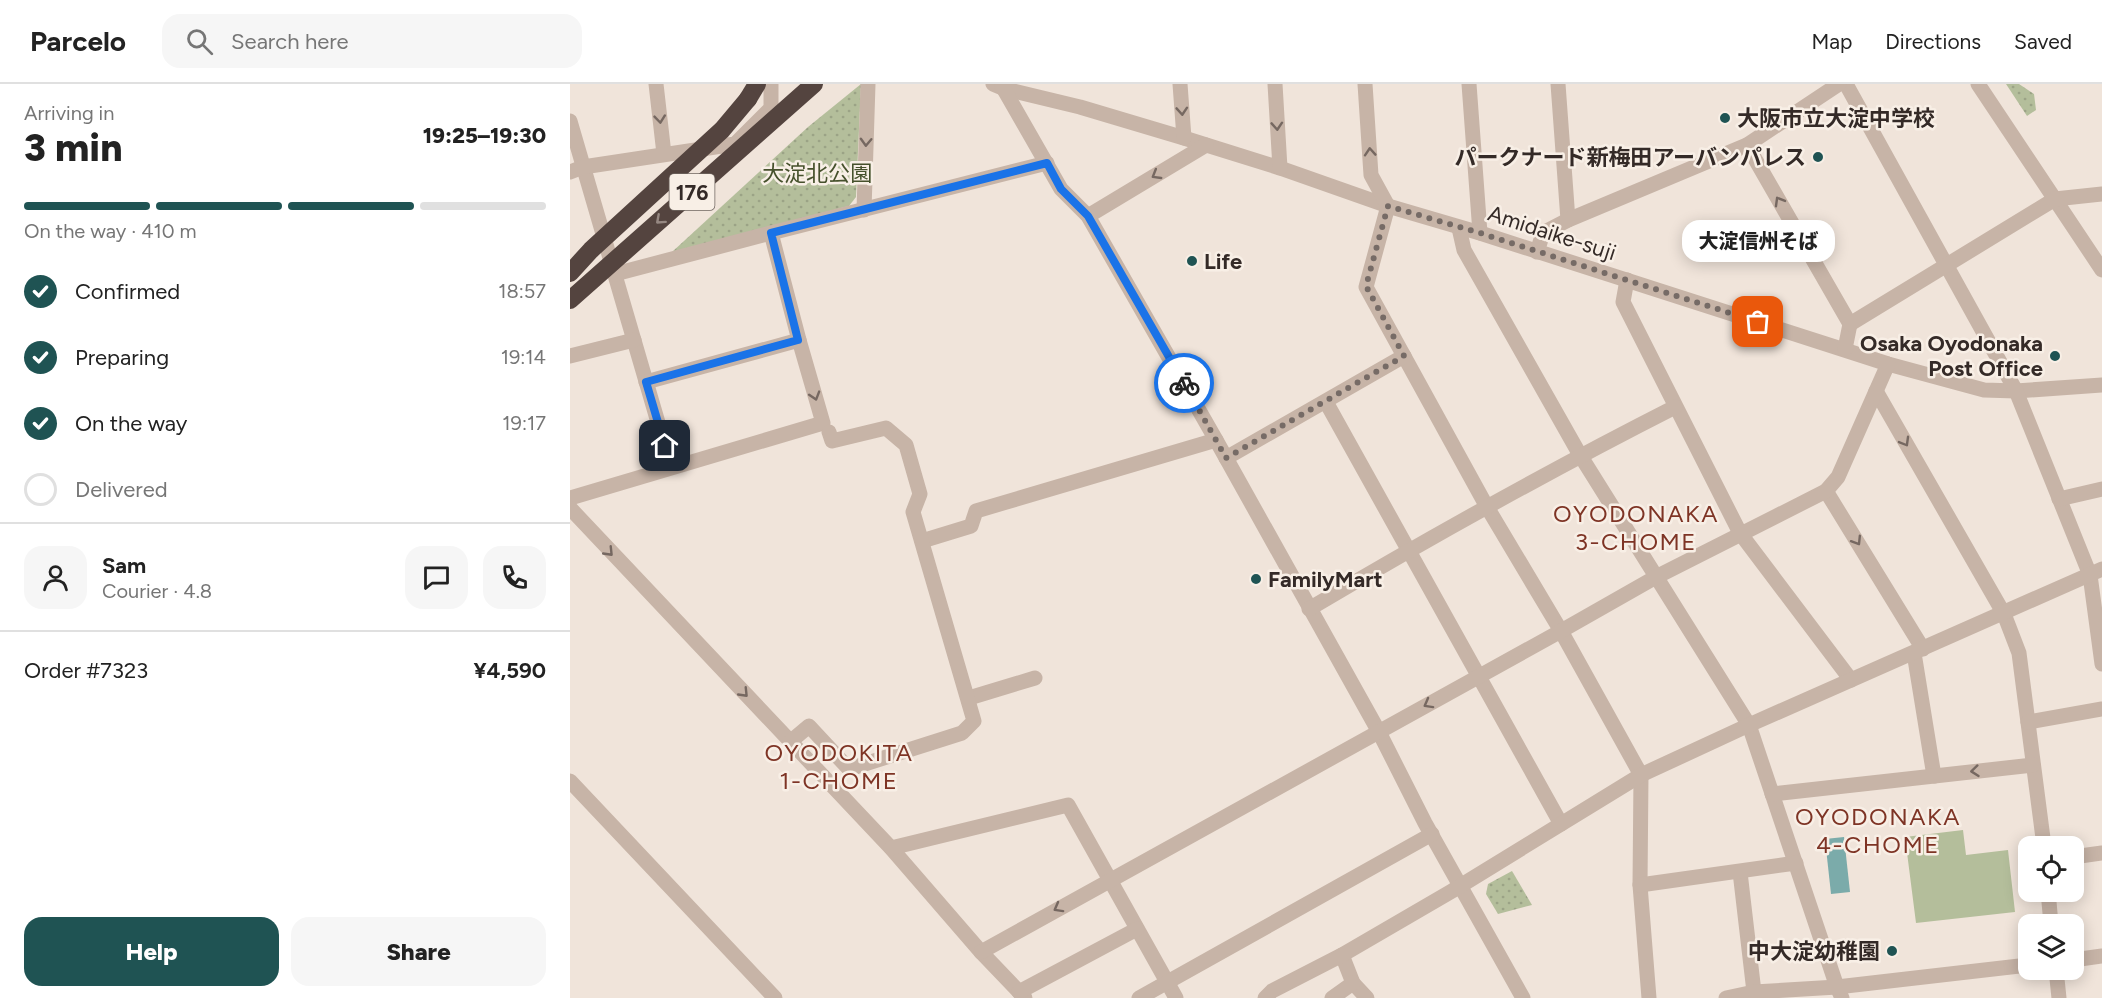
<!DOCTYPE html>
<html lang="en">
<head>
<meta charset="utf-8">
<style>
	:root { --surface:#fff; --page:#f6f6f6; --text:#222; --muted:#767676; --line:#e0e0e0; --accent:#1f5353 }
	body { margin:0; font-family:Figtree,"Noto Sans JP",sans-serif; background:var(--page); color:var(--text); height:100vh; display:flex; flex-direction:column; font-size:22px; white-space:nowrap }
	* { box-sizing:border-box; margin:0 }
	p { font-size:20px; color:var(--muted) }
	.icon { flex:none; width:33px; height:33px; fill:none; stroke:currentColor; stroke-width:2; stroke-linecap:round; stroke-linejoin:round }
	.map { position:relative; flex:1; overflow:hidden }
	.drawer { display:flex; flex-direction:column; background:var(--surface); width:570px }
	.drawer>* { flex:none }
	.fabs { position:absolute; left:1448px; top:752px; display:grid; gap:12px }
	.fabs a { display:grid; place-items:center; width:66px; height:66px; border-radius:12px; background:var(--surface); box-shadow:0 3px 15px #0003; font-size:30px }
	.pin { position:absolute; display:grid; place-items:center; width:51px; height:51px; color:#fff; margin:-26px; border-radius:12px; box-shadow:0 3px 9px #0006 }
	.courier { position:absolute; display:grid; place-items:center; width:60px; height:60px; margin:-30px; border:4px solid #1a73e8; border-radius:50%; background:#fff; color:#222; box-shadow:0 2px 8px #0007 }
	.bubble { position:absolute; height:42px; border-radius:18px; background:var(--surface); box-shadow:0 3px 15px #0003; font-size:20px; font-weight:800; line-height:42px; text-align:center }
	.headline em { font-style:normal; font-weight:800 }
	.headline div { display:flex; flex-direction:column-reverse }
	.headline { display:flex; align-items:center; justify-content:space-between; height:102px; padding:0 24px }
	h1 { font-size:39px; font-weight:800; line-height:45px }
	.bar { display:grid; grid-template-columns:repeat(4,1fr); gap:9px 6px; align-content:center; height:72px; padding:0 24px }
	.bar i { height:8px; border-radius:4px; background:var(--line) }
	.bar .selected { background:var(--accent) }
	.bar p { grid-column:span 4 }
	.line { display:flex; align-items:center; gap:15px; padding:0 24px; border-top:2px solid var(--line) }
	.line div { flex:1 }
	.round { display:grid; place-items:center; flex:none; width:63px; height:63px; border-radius:18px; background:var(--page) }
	ol { padding:0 24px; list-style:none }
	li { display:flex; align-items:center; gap:18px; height:66px }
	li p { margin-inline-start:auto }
	li .icon { padding:6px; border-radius:50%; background:var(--accent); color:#fff; stroke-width:4 }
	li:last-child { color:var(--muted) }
	li i { width:33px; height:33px; border:3px solid var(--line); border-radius:50% }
	.primary-button { display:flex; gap:12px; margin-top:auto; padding:12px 24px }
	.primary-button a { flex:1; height:69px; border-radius:18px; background:var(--accent); color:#fff; font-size:24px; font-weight:800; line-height:69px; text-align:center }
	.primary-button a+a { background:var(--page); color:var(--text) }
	header { display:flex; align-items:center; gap:36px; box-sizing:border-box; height:84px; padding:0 30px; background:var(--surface); border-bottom:2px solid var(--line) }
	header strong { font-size:28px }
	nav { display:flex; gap:33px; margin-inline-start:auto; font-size:21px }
	.search { width:420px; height:54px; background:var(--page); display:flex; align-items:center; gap:15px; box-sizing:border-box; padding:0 21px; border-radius:18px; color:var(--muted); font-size:22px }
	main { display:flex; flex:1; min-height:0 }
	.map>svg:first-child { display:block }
</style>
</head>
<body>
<header>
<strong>Parcelo</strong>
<div class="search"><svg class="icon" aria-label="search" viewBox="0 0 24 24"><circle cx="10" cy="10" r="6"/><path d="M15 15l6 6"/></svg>Search here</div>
<nav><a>Map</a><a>Directions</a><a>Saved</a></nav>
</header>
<main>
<section class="drawer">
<div class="headline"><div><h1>3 min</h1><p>Arriving in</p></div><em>19:25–19:30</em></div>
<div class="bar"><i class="selected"></i><i class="selected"></i><i class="selected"></i><i></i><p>On the way · 410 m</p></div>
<ol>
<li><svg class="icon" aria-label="check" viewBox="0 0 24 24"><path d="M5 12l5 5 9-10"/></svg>Confirmed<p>18:57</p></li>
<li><svg class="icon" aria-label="check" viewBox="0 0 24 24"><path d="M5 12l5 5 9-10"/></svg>Preparing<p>19:14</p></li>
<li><svg class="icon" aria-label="check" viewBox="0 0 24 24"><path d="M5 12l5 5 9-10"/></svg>On the way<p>19:17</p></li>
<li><i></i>Delivered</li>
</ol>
<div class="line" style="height:108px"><a class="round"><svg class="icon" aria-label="person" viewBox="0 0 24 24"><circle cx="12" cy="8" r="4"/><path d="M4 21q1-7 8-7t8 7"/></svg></a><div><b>Sam</b><p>Courier · 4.8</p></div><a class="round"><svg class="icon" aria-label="chat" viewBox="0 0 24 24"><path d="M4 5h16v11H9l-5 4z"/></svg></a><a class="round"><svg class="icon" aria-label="phone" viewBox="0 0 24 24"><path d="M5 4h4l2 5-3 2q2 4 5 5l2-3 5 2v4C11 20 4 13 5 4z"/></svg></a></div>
<div class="line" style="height:78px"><div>Order #7323</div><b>¥4,590</b></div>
<div class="primary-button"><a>Help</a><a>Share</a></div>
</section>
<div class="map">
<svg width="1532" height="914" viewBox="0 0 1532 914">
	<defs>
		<pattern id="green-dots" width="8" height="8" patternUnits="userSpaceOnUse" patternTransform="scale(1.5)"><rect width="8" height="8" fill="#b4be9b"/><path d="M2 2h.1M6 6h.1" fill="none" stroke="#9ba386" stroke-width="1.8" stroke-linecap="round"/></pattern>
	</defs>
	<rect width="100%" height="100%" fill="#f0e4da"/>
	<!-- green -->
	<g fill="url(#green-dots)">
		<polygon points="291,0 286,113 279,122 102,168 238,43"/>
		<polygon points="1436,0 1449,0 1464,10 1466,26 1457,32"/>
		<polygon points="942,787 962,821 928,830 916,810 918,800"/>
	</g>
	<!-- pitch -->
	<polygon fill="#b4be9b" points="1393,746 1396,771 1438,766 1445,828 1346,839 1335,753"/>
	<!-- water -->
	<polygon fill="#7babaa" points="1274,753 1280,808 1261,810 1255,755"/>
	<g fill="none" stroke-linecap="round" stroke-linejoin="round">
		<!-- minor -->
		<g stroke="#c7b4a7" stroke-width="15">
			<polyline points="86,0 94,70"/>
			<polyline points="423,0 435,5 510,23 614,54 710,84 818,122 910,149 1318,280 1414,306 1446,307 1532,301"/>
			<polyline points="610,0 614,54"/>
			<polyline points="705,0 710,84"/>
			<polyline points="795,0 801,91 818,122 796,203 917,423 991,547 1071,691 1070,801 1079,914"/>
			<polyline points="899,0 910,149"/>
			<polyline points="988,0 998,136"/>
			<polyline points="1276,0 1446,307 1520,491 1532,580"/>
			<polyline points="1408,0 1532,186"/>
			<polyline points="432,2 491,105 518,132 646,356 809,648 855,739 953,914"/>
			<polyline points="0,37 101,383"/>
			<polyline points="1177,61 1280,240 1275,265"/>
			<polyline points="0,88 13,83 165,60 201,24 201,0"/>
			<polyline points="294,126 298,0"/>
			<polyline points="518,132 636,61"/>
			<polyline points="889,144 894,166 1010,371 1179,641 1267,903 1272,914"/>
			<polyline points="967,168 973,149 998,136 1177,61 1269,0"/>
			<polyline points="45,190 201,149"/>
			<polyline points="1057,196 1053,218 1170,449 1281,596"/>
			<polyline points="1280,240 1485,115 1532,110"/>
			<polyline points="0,272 64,256"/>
			<polyline points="76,298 229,256"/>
			<polyline points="1306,307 1434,530 1449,569 1474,762"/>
			<polyline points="756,318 991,740"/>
			<polyline points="656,374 834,272"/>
			<polyline points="1256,407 1353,565"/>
			<polyline points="0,414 253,339 229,256 201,149 477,79"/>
			<polyline points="1489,415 1532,405"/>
			<polyline points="0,424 321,764 411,868 455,914"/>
			<polyline points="352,457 401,442 406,427 646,356"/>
			<path d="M739 525C859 454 981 386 1105 323"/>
			<polyline points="1344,569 1364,692"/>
			<polyline points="399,614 465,594"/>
			<polyline points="1458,638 1532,625"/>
			<polyline points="220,658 239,642 279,685 392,649 404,637 343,428 350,410 336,361 316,344 262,357 259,348"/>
			<polyline points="0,697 205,914"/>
			<polyline points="1202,710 1463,681"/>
			<polyline points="321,764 498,721 606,914"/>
			<polyline points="1503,773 1532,769"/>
			<polyline points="1170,788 1184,908"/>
			<polyline points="1070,801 1226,779"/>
			<polyline points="1478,807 1481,840"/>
			<polyline points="411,868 991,547 1086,493 1256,407 1268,393 1318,280"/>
			<polyline points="772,871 783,899 797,914"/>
			<polyline points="1503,876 1532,872"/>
			<polyline points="1486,885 1489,914"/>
			<polyline points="449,908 567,845"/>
			<polyline points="569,914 862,750"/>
			<polyline points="695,914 702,907 772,871 882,807 1071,691 1179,641 1532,485"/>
			<polyline points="762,914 783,899"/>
			<polyline points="1156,914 1184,908 1267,903 1458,881"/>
		</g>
		<!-- highway -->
		<polyline stroke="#54443f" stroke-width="18" points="178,15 187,0"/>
		<!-- highway-bridge -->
		<g stroke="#54443f" stroke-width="18">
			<polyline points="0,189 21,166 152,46 178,15"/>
			<polyline points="0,216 244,0"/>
		</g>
	</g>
	<!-- one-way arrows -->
	<defs><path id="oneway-chevron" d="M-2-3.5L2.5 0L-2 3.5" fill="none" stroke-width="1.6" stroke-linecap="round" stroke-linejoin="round" transform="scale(1.5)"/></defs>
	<g stroke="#766861">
		<use href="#oneway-chevron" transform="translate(612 27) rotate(86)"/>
		<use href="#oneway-chevron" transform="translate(90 35) rotate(84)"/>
		<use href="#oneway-chevron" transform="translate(707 42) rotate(86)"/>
		<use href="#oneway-chevron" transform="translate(296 58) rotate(92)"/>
		<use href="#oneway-chevron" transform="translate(800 68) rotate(-94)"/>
		<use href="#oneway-chevron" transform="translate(586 91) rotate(149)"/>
		<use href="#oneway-chevron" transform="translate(1209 117) rotate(-120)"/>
		<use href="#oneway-chevron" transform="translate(245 312) rotate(73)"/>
		<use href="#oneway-chevron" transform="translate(1335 358) rotate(60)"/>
		<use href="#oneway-chevron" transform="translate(1287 457) rotate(58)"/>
		<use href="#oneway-chevron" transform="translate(39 468) rotate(46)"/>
		<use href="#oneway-chevron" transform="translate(174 609) rotate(46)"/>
		<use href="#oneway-chevron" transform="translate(858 620) rotate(151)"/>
		<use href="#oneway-chevron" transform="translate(1405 687) rotate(174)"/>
		<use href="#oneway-chevron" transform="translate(488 824) rotate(151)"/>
	</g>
	<use stroke="#968882" href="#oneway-chevron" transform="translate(90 136) rotate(138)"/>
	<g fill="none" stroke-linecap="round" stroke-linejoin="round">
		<!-- done -->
		<polyline stroke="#766b66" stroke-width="6" stroke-dasharray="0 10.8" points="614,299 656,374 834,272 796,202 818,122 910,149 1188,238"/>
		<!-- route -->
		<polyline stroke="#1a73e8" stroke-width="8" points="95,362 76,298 228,256 201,149 477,79 491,105 518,132 614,299"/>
	</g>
	<!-- markers -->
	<g fill="#1f5353" stroke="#f8efe6" stroke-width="2">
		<circle cx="1155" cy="34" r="6"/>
		<circle cx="1248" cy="73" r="6"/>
		<circle cx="622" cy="177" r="6"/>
		<circle cx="1485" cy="272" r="6"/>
		<circle cx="686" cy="495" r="6"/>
		<circle cx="1322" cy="867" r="6"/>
	</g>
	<g text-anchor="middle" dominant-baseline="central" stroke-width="5" stroke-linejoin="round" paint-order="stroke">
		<!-- shield labels -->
		<rect fill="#f8efe6" stroke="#6f6560" stroke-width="1.5" x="99.5" y="90" width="45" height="36" rx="4.5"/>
		<g font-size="21" font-weight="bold" fill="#342a27">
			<text x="122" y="108">176</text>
		</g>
		<!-- poi labels -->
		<g font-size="22" font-weight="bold" fill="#342a27" stroke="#f8efe6" text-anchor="start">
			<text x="1167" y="34">大阪市立大淀中学校</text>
			<text x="1236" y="73" text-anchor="end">パークナード新梅田アーバンパレス</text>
			<text x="634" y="177">Life</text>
			<text x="1473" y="259" text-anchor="end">Osaka Oyodonaka<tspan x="1473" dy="25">Post Office</tspan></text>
			<text x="698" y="495">FamilyMart</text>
			<text x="1310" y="867" text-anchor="end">中大淀幼稚園</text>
		</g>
		<!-- park labels -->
		<g font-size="22" fill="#46512c" stroke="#f8efe6">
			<text x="247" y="89">大淀北公園</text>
		</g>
		<!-- street labels -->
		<g font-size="22" fill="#342a27" stroke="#f8efe6">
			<text transform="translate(982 149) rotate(18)">Amidaike-suji</text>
		</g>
		<!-- neighbourhood labels -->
		<g font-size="24" letter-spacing="1.5" fill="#7e3425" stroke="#f8efe6">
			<text x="1066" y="429">OYODONAKA<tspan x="1066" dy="28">3-CHOME</tspan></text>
			<text x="269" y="668">OYODOKITA<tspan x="269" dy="28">1-CHOME</tspan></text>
			<text x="1308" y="732">OYODONAKA<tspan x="1308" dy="28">4-CHOME</tspan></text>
		</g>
	</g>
</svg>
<div class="fabs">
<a><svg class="icon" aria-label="locate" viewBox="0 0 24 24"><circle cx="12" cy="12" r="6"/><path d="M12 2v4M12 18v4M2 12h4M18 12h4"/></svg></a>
<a><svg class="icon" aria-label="layers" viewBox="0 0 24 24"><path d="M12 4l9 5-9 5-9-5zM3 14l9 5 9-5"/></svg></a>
</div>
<div class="pin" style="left:1188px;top:238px;background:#ea580c"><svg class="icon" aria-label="bag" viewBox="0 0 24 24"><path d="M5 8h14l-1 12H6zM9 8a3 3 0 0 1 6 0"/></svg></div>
<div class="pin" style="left:95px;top:362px;background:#1f2937"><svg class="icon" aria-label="home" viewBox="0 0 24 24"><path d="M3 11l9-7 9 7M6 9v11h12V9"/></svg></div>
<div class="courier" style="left:614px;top:299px"><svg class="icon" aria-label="bike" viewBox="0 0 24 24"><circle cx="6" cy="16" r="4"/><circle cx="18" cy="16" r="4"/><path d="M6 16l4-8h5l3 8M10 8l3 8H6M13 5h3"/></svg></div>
<div class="bubble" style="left:1112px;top:136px;width:153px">大淀信州そば</div>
</div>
</main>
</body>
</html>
